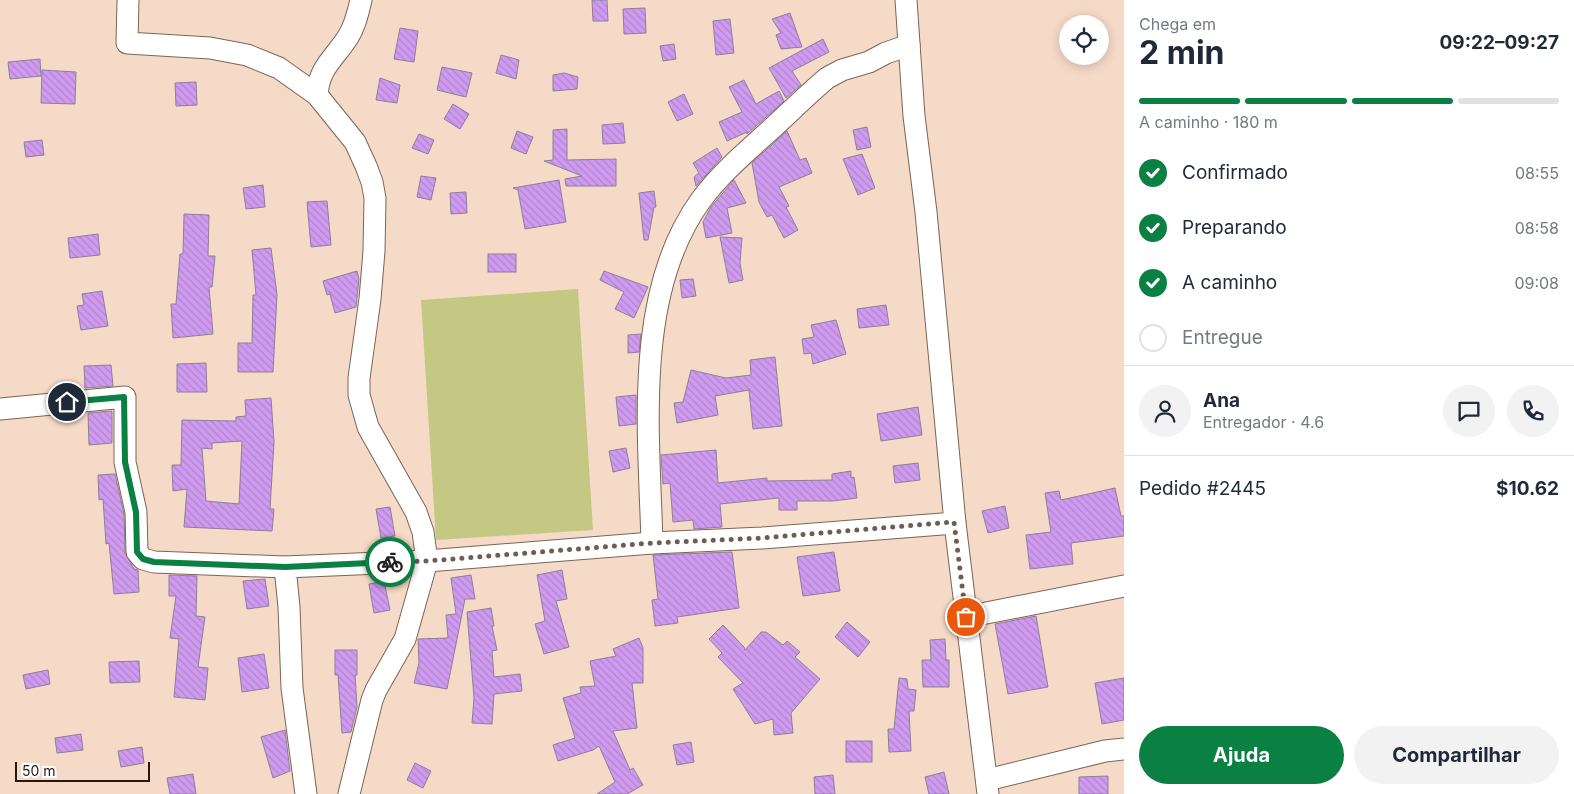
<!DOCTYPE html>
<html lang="pt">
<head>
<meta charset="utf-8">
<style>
	:root { --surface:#fff; --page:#f2f2f3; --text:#1f2937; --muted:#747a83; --line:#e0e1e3; --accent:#0b8043 }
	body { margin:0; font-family:Inter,sans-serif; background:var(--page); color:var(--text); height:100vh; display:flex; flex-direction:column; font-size:19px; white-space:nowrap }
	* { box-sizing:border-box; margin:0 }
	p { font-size:16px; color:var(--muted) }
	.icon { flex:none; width:28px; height:28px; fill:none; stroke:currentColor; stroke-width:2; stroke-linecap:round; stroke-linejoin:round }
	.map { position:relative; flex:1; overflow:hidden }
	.drawer { display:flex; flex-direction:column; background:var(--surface); width:450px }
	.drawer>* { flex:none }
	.fabs { position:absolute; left:1059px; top:15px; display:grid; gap:10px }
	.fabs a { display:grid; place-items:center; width:50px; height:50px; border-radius:50%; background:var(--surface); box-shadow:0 2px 12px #0003; font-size:25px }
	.scale { position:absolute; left:15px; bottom:12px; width:135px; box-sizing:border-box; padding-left:5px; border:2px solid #231912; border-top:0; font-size:14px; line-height:18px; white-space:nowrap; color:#231912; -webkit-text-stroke:4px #fff; paint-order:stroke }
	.pin { position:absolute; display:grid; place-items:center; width:42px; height:42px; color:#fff; margin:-21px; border:2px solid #fff; border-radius:50%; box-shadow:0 1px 5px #0007 }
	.courier { position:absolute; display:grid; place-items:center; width:50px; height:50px; margin:-25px; border:4px solid #0b8043; border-radius:50%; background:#fff; color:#222; box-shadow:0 1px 6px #0007 }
	.head em { font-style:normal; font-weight:700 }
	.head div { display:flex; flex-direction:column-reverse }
	.head { display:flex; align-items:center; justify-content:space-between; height:85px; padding:0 15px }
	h1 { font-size:32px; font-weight:700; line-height:38px }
	.bar { display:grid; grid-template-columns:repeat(4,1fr); gap:8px 5px; align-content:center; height:60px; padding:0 15px }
	.bar i { height:6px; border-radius:4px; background:var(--line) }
	.bar .selected { background:var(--accent) }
	.bar p { grid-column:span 4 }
	.line { display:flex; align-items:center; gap:12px; padding:0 15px; border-top:1px solid var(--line) }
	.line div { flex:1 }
	.round { display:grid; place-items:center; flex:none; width:52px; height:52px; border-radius:26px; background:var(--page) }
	ol { padding:0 15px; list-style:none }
	li { display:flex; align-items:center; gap:15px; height:55px }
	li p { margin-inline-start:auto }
	li .icon { padding:5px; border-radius:50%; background:var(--accent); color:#fff; stroke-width:4 }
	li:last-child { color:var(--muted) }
	li i { width:28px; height:28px; border:2px solid var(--line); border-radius:50% }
	.cta { display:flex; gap:10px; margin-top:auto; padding:10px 15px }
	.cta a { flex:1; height:58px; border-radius:30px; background:var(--accent); color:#fff; font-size:20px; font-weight:700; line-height:58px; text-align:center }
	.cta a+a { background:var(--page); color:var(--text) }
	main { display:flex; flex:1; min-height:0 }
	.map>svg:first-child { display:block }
</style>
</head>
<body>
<main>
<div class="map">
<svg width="1124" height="794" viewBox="0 0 1124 794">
	<defs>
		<pattern id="building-back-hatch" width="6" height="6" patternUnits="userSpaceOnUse" patternTransform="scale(1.25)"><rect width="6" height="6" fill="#cf9bf0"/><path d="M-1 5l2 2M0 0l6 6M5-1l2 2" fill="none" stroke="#b185cd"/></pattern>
	</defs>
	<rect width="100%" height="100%" fill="#f6dac8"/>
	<!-- pitch -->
	<polygon fill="#c5c882" points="578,289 593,530 436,540 421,300"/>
	<!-- building -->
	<g fill="url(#building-back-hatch)" stroke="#8d7f97" fill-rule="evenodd">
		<polygon points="592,0 607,0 608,21 593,21"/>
		<polygon points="645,8 646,33 624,34 623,9"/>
		<polygon points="790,13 802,47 781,49 776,35 781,33 772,19"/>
		<polygon points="730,19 734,53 716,55 713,21"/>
		<polygon points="400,28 418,31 414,62 394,59"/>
		<polygon points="823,39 829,52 792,71 801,85 786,98 769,68"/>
		<polygon points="674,44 676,59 663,61 660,46"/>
		<polygon points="501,55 519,60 516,79 496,73"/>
		<polygon points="40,59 41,76 10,79 8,62"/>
		<polygon points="442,67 472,73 466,97 437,90"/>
		<polygon points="42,70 76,72 75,104 41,103"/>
		<polygon points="564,73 578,77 577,89 553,91 553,75"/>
		<polygon points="380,78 400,85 397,103 376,100"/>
		<polygon points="744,80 756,104 779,91 784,101 747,134 747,132 727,141 719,122 742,112 729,87"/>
		<polygon points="196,82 197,105 176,106 175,83"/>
		<polygon points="684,94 693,114 677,121 668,102"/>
		<polygon points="453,104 469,114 460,129 444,119"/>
		<polygon points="623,123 625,143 603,144 602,125"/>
		<polygon points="867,127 871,147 857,150 853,130"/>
		<polygon points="567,129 567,160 616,159 616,186 566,186 565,179 582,176 544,161 553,160 553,130"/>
		<polygon points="517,131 533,137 526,154 511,148"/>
		<polygon points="787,131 800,160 806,158 812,173 779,187 789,206 786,207 798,230 784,238 772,215 767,217 759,202 752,163"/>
		<polygon points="419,134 434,140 428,154 412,148"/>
		<polygon points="42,140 44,155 26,157 24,142"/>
		<polygon points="717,148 722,157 696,186 694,177 699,173 693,163"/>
		<polygon points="862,154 875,188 858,195 843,159"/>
		<polygon points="421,176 436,178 431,200 417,197"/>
		<polygon points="559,180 566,222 525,229 518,190 513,188"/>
		<polygon points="734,180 746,203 727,208 732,233 706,238 703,222 711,207"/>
		<polygon points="263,185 265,207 246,209 243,188"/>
		<polygon points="654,191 656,207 654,207 648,240 644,240 639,193"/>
		<polygon points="466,192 467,213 451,214 450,193"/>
		<polygon points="327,201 331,245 311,247 307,202"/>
		<polygon points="184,214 209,215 208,256 215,256 212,287 209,287 213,334 173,338 171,304 176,304 180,254 183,254"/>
		<polygon points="98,234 100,255 70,258 68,238"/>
		<polygon points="720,237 742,238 740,263 743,280 729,283"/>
		<polygon points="271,248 277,295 273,372 238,372 238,343 252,343 253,295 256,295 252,250"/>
		<rect x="488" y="254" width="28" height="18"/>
		<polygon points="357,271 359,279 356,307 335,313 330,294 327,295 323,281"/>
		<polygon points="604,271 648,287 634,318 615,309 624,292 600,280"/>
		<polygon points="693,279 696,296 682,298 680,280"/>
		<polygon points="102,291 108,326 81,330 77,306 84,305 82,294"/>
		<polygon points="886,305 889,325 859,328 857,309"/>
		<polygon points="836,320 846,354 813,364 811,353 804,354 802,339 814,337 811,325"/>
		<polygon points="641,334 639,352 628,353 628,335"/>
		<polygon points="775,357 782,426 753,429 749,390 715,396 718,415 677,423 674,403 683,402 691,370 726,378 751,375 750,360"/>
		<polygon points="206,363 207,392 177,392 177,364"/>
		<polygon points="111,365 113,386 85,388 84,366"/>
		<polygon points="636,395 636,424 619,426 616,397"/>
		<path d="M271 398 274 442 270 509H274L272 531 184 527 187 489 173 491 172 465H181L182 420 236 421V417L246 416 245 400ZM242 441 239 504 206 501 202 448 212 449V443Z"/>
		<polygon points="918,407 922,435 881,441 877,414"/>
		<polygon points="112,411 112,443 89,445 88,413"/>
		<polygon points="626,448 630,468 613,472 609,451"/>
		<polygon points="716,450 718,483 767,478 767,481 832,480 832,474 851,471 851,478 854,477 857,498 833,501 797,501 797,510 779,510 779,498 720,504 722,527 694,529 693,520 673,522 670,483 663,484 661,455"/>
		<polygon points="918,463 920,480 895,483 893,466"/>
		<polygon points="115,474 124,514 125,553 134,569 138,570 139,592 114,594 109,543 106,544 103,499 99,500 98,475"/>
		<polygon points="1115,488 1121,516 1124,516 1124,536 1071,543 1073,564 1030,569 1026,535 1051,532 1045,493 1059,491 1061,500"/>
		<polygon points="1005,506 1009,528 988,533 982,511"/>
		<polygon points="390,507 395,536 381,538 376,509"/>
		<polygon points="732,552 739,608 677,617 678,623 655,626 652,600 658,599 653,555"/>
		<polygon points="834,552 840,591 803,596 797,557"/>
		<polygon points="562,570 567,599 556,601 569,647 544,654 535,624 545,621 537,575"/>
		<polygon points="169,575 197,576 196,616 205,617 198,667 208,668 205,700 174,697 179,639 170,638 176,596 169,596"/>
		<polygon points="471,575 475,599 465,599 447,689 414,683 419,663 418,639 448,638 446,615 456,614 451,578"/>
		<polygon points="265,579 269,606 247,609 243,581"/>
		<polygon points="384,581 390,610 374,613 369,584"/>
		<polygon points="491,608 494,626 492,626 497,650 492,651 494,677 520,674 522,691 494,694 492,724 472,723 474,698 467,612"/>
		<polygon points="1036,616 1048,687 1008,694 995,624"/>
		<polygon points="847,622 870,642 858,657 835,637"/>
		<polygon points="723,625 744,647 745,650 761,632 766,632 783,645 787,641 800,652 795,657 820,679 791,713 793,733 774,735 773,719 755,724 733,689 743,683 718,657 722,653 709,639"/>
		<polygon points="639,638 643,648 643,683 632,683 637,728 613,731 630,770 633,768 643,785 627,794 597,794 615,782 599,746 593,750 558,761 553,745 575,738 563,698 581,693 580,687 595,686 590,661 616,656 613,649"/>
		<polygon points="945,639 946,660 949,660 949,687 923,687 922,660 931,660 930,640"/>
		<polygon points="335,650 357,650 357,675 355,675 357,707 351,732 342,733 338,675 335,675"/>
		<polygon points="264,654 269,688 242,692 238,658"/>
		<polygon points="139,661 140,682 110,683 109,662"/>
		<polygon points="48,670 50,684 26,689 23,675"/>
		<polygon points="899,678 907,679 908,689 916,690 914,711 909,711 911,751 889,752 888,729 894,729"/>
		<polygon points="1124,678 1124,720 1102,724 1095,683"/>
		<polygon points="285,730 290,771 273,778 261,737"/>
		<polygon points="81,734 83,750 57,753 55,738"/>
		<rect x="846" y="741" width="26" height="21"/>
		<polygon points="691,742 694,762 677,765 673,745"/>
		<polygon points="142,747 144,763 121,767 118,751"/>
		<polygon points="415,763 431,771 423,788 407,780"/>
		<polygon points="944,772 949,794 929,794 925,777"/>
		<polygon points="193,774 196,794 170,794 167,778"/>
		<polygon points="833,775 835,794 815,794 814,777"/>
		<polygon points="1108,776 1108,794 1079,794 1079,777"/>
	</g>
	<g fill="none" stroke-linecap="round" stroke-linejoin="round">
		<!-- street casing -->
		<g stroke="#7c6454" stroke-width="23">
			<g id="street">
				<polyline points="128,0 127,43 210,48 247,55 279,68 317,95 355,142 366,166 372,182 375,198 374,251 370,299 359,378 359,395 368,427 416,512 423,532 427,561 405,639 376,690 372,700 349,794"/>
				<polyline points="906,0 914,116 926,212 955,523 988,794"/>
				<path d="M317 95C319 67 334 59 348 37 355 26 358 13 361 0"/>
				<polyline points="0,409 125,397 125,462 136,512 137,552 143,559 154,562 285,567"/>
				<path d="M652 543C649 433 633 293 701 200 720 174 745 153 768 132 788 114 807 95 827 78L842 70 869 62 886 53 909 45"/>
				<polyline points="966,617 1124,586"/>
				<polyline points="987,780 1105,751 1124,749"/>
				<polyline points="306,794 292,688 289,607 285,567 427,561 652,543 762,538 955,523"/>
			</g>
		</g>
		<!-- street -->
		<use href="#street" stroke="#fff" stroke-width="21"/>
	</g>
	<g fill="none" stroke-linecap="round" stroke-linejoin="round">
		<!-- done -->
		<polyline stroke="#6d5d52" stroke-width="5" stroke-dasharray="0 9" points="390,562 427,561 652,543 762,538 954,522 966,617"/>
		<!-- route -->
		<polyline stroke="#0b8043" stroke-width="6" points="67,402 124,397 125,462 136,512 137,552 143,559 154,562 285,567 390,562"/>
	</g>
</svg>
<div class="fabs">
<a><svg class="icon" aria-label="locate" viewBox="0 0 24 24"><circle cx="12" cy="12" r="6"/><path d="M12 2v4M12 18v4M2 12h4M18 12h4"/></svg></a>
</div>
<div class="scale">50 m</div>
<div class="pin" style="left:966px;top:617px;background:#ea580c"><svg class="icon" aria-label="bag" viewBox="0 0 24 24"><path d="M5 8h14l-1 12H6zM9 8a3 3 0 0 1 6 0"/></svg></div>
<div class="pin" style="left:67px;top:402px;background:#1f2937"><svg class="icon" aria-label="home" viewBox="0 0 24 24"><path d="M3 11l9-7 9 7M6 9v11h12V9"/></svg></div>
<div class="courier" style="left:390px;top:562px"><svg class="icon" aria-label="bike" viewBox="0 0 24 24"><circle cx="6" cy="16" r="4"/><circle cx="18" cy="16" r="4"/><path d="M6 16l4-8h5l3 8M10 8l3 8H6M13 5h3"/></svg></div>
</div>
<section class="drawer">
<div class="head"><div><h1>2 min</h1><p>Chega em</p></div><em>09:22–09:27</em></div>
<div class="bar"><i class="selected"></i><i class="selected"></i><i class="selected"></i><i></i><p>A caminho · 180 m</p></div>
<ol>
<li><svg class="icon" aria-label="check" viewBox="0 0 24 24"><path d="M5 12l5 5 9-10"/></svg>Confirmado<p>08:55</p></li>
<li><svg class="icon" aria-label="check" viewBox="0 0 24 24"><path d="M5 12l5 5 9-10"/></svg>Preparando<p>08:58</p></li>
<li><svg class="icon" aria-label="check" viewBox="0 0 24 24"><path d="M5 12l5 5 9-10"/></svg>A caminho<p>09:08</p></li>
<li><i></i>Entregue</li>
</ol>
<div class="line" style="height:90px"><a class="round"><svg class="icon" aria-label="person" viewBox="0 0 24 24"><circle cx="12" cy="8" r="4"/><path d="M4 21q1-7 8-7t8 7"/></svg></a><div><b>Ana</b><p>Entregador · 4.6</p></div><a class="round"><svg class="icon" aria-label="chat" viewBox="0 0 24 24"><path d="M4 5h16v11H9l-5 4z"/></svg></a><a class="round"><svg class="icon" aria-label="phone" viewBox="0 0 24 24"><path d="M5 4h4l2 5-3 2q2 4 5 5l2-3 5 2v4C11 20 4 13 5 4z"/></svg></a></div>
<div class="line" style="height:65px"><div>Pedido #2445</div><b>$10.62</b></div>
<div class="cta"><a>Ajuda</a><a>Compartilhar</a></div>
</section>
</main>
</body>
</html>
